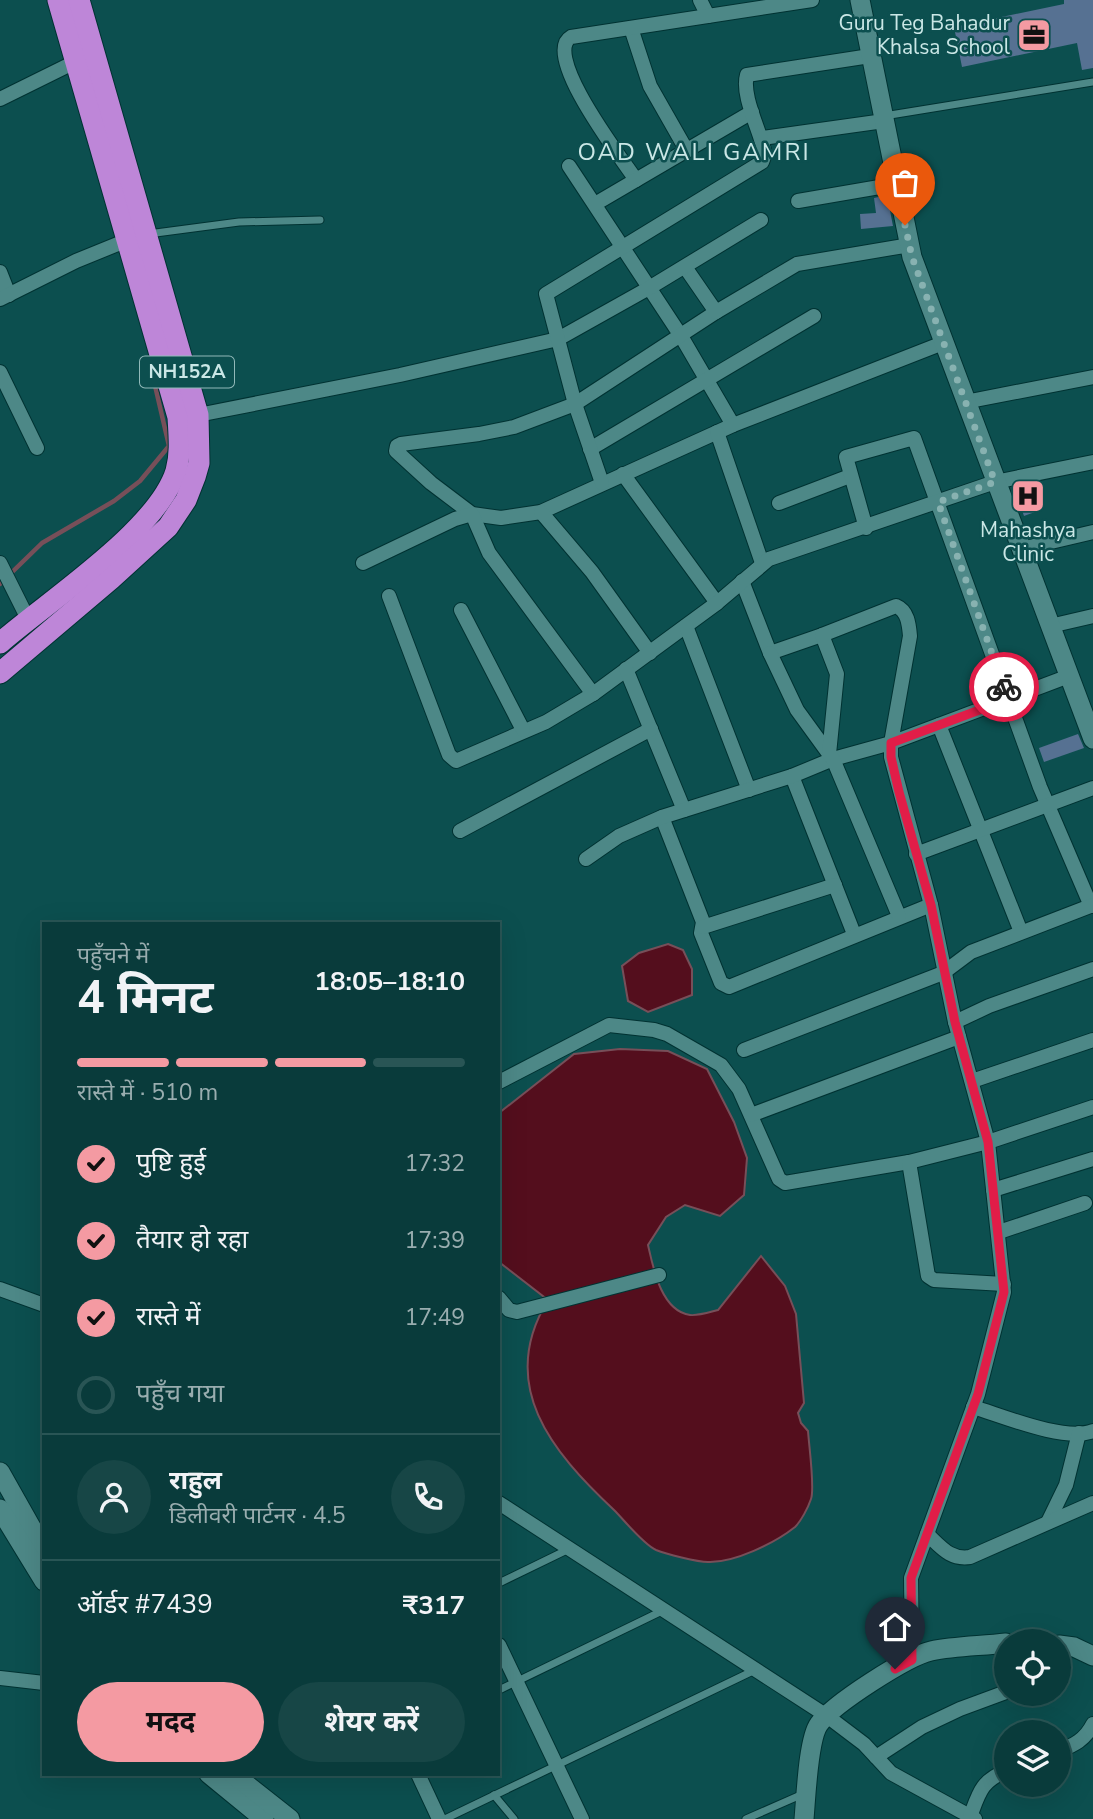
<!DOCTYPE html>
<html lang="hi">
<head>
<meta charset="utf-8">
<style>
	:root { --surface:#093b3b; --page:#174646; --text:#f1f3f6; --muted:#99adaf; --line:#295555; --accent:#f49aa2 }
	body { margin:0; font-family:"Nunito Sans","Noto Sans Devanagari",sans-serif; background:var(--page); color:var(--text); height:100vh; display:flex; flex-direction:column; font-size:26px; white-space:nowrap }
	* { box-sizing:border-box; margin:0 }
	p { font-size:23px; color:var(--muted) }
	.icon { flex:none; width:38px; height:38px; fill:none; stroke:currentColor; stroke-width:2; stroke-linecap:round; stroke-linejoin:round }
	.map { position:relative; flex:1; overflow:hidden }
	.panel { position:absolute; left:42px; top:922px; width:458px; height:854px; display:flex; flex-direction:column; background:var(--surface); border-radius:0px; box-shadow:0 7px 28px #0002,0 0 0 2px var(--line) }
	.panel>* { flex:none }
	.tools { position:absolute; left:994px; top:1629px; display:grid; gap:14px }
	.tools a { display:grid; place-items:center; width:77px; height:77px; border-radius:50%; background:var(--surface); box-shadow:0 7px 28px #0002,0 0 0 2px var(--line); font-size:35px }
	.pin { position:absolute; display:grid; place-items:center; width:60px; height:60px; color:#fff; margin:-72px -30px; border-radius:50% 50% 50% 0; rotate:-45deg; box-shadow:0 0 7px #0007 }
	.pin .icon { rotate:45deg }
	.courier { position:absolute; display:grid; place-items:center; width:70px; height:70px; margin:-35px; border:5px solid #e11d48; border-radius:50%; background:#fff; color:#222; box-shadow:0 2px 9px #0007 }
	.head em { font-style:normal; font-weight:700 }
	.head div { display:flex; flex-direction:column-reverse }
	.head { display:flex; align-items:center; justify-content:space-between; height:119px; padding:0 35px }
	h1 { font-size:46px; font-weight:700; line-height:52px }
	.bar { display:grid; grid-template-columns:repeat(4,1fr); gap:10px 7px; align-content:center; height:84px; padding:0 35px }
	.bar i { height:9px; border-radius:5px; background:var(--line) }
	.bar .selected { background:var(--accent) }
	.bar p { grid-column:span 4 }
	.line { display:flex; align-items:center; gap:18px; padding:0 35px; border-top:2px solid var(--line) }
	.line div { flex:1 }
	.round { display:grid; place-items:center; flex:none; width:74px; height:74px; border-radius:37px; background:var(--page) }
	ol { padding:0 35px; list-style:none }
	li { display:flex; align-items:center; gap:21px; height:77px }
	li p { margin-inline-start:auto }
	li .icon { padding:7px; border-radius:50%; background:var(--accent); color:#111; stroke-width:4 }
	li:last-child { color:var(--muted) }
	li i { width:38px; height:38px; border:4px solid var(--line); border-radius:50% }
	.action { display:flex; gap:14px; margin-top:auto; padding:14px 35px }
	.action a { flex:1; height:80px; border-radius:42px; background:var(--accent); color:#111; font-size:28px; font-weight:700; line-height:80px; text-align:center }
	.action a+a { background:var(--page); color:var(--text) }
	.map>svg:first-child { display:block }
</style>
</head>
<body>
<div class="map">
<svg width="1093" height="1819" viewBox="0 0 1093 1819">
	<rect width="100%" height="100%" fill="#0c4f4f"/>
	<!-- water -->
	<g fill="#540e1d" stroke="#774f59" stroke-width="2">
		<polygon points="668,944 683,950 692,969 692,995 648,1012 628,1001 622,966 639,953"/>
		<path d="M620 1049 668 1051 707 1069 734 1122 747 1158 744 1195 720 1216 685 1205 666 1217 648 1245C653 1267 661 1311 690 1315 698 1316 710 1312 718 1310L761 1256 785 1286 796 1314 804 1403 798 1413 801 1423 808 1431C809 1446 815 1488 811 1499 808 1508 801 1521 795 1527 775 1543 734 1563 708 1562 697 1562 666 1554 656 1550 643 1544 625 1521 614 1510 552 1452 496 1385 548 1300L499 1262V1113L574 1054Z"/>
	</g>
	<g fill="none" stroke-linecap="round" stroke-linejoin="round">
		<!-- stream -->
		<polyline stroke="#774f59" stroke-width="4.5" points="0,584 42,543 114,501 140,481 169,446 153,377"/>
	</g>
	<!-- building -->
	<g fill="#567192">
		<polygon points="1064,0 1093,0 1093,68 1082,70 1077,43 962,67 954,27 1064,4"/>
		<polygon points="887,195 893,226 861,229 860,214 876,213 874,198"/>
		<polygon points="1033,484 1043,509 1024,516 1014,488"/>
		<polygon points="1078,734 1084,748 1044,762 1039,748"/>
	</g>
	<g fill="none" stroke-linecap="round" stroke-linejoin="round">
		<!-- lane casing -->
		<g stroke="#003232" stroke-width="9">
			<g id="lane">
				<polyline points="884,116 1093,82"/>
				<polyline points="148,234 239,222 320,220"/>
				<polyline points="499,1583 569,1549"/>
				<polyline points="499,1690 664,1610"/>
				<polyline points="494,1795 514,1819"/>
				<polyline points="445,1819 755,1670"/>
				<polyline points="746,1819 803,1794"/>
			</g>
		</g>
		<!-- street casing -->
		<g stroke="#003232" stroke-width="16">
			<g id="street">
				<polyline points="700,0 708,16"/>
				<polyline points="631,28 650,86 687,151"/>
				<polyline points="0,99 81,59"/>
				<polyline points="762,138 884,121"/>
				<polyline points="569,166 681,336 733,425"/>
				<path d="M636 180C622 159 541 54 571 37L812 0"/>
				<polyline points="798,201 897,184"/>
				<polyline points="595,204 752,112"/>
				<polyline points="910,245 797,264 716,312 575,404 514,427 479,434 401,444 397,446 396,451 431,483 472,514 501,518 541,512 733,425 943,343"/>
				<polyline points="685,267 716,312"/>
				<polyline points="0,272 9,295"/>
				<polyline points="0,299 76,261 135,237"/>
				<polyline points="0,372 37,448"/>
				<polyline points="965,402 1093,377"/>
				<polyline points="198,415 400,375 558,339 649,288 761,220"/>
				<polyline points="717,432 762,563"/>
				<polyline points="590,449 814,316"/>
				<polyline points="623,474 717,603"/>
				<path d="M602 483 575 404 546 294 762 162 765 154C761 132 741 96 747 75L870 56"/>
				<polyline points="779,503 850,476"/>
				<polyline points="541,512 592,572 650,653"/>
				<polyline points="866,528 846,457 914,438 1040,787 1091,906"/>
				<polyline points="1021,549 1093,532"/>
				<polyline points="0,563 28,619"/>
				<polyline points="363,563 455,519 472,514 489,553 593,694"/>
				<polyline points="742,581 770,653 822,635"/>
				<polyline points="389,596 449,755 456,761 546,722 593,694 717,603 769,559 995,482 1093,462"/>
				<polyline points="461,610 523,730"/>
				<polyline points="686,626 749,790"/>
				<polyline points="1050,626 1093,616"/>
				<polyline points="770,653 797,710 829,754"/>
				<polyline points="626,669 684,810"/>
				<polyline points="939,725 1021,932"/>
				<polyline points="792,776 854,934"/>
				<polyline points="662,817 703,922 701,933 721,983 729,987 931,905"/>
				<polyline points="460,831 651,729"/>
				<polyline points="916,854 1093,788"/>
				<polyline points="586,859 619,836 662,817 792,776 833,759 891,743 1069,676"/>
				<path d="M899 916 833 759 829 754 837 674 822 635 896 606C908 611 909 625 910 636L891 743V757L931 905 955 1022 988 1142 1004 1292 978 1394 911 1578 912 1660"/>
				<polyline points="703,927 835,885"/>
				<polyline points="955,1022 989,1006 1093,969"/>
				<polyline points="744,1050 943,973 971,952 1093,905"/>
				<polyline points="972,1081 1093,1040"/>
				<polyline points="499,1082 609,1025 654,1030 667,1034 721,1065 739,1089 779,1179 785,1183 909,1162 988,1142 1093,1107"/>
				<polyline points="751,1115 959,1037"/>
				<polyline points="909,1162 928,1276 934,1280 1004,1284"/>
				<polyline points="993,1190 1093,1159"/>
				<polyline points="999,1232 1085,1203"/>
				<polyline points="0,1289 44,1305"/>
				<polyline points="499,1298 509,1310 517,1312 659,1275"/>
				<path d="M973 1407C1003 1416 1064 1442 1093 1431"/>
				<polyline points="499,1503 827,1716 864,1744 891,1773 975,1819"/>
				<polyline points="1048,1522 1066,1485 1079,1433"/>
				<path d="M927 1534C941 1547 950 1560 970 1557L1093 1503"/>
				<polyline points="499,1645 582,1819"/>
				<polyline points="0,1678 44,1683"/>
				<path d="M1059 1751C1074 1745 1085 1740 1093 1724"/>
				<polyline points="876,1757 922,1727 960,1709 1006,1692"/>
				<polyline points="418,1774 439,1819"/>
				<path d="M970 1817C979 1793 981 1781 1006 1771"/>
			</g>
		</g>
		<!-- secondary casing -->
		<g stroke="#003232" stroke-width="21">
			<g id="secondary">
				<polyline points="860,0 912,257 1093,739"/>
				<polyline points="0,1472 44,1550"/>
				<polyline points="0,1509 44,1581"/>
				<polyline points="1059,1645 1074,1647 1093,1656"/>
				<polyline points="209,1774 264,1819"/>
				<polyline points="233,1774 290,1819"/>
				<path d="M804 1819C806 1798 808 1739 819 1724 833 1704 908 1656 931 1651 955 1646 982 1646 1006 1643"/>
			</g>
		</g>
		<!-- highway casing -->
		<g stroke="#003232" stroke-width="23">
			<g id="highway">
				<path d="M0 643C48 601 158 530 176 471 181 453 179 435 178 417L58 0"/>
				<polyline points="0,673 111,579 168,527 186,500 195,477 199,463 198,415 79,0"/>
			</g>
		</g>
		<!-- lane -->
		<use href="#lane" stroke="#4d8887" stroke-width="7"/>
		<!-- street -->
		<use href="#street" stroke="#4d8887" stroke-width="14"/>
		<!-- secondary -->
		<use href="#secondary" stroke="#4d8887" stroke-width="19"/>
		<!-- highway -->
		<use href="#highway" stroke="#be86d8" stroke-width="21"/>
	</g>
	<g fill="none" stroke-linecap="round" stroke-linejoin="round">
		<!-- done -->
		<polyline stroke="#88b2b1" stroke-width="7" stroke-dasharray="0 12.6" points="905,225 912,257 995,482 938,502 1004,687"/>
		<!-- route -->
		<polyline stroke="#e11d48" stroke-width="9" points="895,1669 912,1660 911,1578 978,1394 1004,1292 988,1142 955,1022 931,905 899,792 891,757 891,743 1009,699 1004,687"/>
	</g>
	<!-- icons -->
	<defs>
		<g id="office-square" transform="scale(1.75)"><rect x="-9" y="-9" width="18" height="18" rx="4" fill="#f49aa2" stroke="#0c4f4f"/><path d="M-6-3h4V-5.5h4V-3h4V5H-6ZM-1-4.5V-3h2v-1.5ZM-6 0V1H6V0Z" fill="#111"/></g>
		<g id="hospital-square" transform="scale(1.75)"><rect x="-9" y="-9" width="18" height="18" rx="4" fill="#f49aa2" stroke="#0c4f4f"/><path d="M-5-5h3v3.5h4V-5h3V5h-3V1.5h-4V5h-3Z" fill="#111"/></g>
	</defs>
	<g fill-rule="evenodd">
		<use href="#office-square" x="1034" y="35"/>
		<use href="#hospital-square" x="1028" y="496"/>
	</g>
	<g text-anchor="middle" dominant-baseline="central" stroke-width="5" stroke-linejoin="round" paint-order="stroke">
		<!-- shield labels -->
		<rect fill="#0c4f4f" stroke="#91b9b9" stroke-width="2" x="140" y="356.5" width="94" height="31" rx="5"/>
		<g font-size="19" font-weight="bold" fill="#cae7e6">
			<text x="187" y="372">NH152A</text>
		</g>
		<!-- poi labels -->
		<g font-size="21" fill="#cae7e6" stroke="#0c4f4f" text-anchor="end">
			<text x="1010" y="23">Guru Teg Bahadur<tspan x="1010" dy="24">Khalsa School</tspan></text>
			<text x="1028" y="530" text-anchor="middle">Mahashya<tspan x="1028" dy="24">Clinic</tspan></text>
		</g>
		<!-- quarter labels -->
		<g font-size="24" letter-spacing="2" fill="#cae7e6" stroke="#0c4f4f">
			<text x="694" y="152">OAD WALI GAMRI</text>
		</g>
	</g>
</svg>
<div class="tools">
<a><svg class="icon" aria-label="locate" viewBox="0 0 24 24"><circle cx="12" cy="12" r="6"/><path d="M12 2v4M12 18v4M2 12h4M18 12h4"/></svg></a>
<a><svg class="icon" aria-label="layers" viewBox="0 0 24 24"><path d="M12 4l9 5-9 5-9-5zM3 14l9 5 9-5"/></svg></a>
</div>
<div class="pin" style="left:905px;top:225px;background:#ea580c"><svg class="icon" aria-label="bag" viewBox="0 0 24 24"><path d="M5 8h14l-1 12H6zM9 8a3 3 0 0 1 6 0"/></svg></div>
<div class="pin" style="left:895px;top:1669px;background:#1f2937"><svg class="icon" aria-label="home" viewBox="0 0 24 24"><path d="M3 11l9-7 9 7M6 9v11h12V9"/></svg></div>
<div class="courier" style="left:1004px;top:687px"><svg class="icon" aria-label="bike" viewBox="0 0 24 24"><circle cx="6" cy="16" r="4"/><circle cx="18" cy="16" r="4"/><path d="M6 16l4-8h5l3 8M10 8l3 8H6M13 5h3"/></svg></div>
<section class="panel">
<div class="head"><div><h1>4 मिनट</h1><p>पहुँचने में</p></div><em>18:05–18:10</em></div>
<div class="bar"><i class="selected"></i><i class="selected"></i><i class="selected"></i><i></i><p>रास्ते में · 510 m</p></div>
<ol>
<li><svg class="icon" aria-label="check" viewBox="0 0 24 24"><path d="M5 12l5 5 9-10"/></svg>पुष्टि हुई<p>17:32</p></li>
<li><svg class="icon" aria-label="check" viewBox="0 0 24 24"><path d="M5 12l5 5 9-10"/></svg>तैयार हो रहा<p>17:39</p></li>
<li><svg class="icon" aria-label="check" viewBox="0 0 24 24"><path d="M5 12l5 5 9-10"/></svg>रास्ते में<p>17:49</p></li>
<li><i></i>पहुँच गया</li>
</ol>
<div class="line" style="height:126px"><a class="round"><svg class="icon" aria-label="person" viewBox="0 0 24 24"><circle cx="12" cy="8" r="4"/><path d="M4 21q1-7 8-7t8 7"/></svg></a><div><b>राहुल</b><p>डिलीवरी पार्टनर · 4.5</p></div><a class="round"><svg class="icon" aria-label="phone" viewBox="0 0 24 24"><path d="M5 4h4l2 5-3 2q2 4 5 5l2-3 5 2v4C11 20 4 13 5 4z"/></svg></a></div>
<div class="line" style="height:91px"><div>ऑर्डर #7439</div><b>₹317</b></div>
<div class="action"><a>मदद</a><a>शेयर करें</a></div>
</section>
</div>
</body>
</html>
